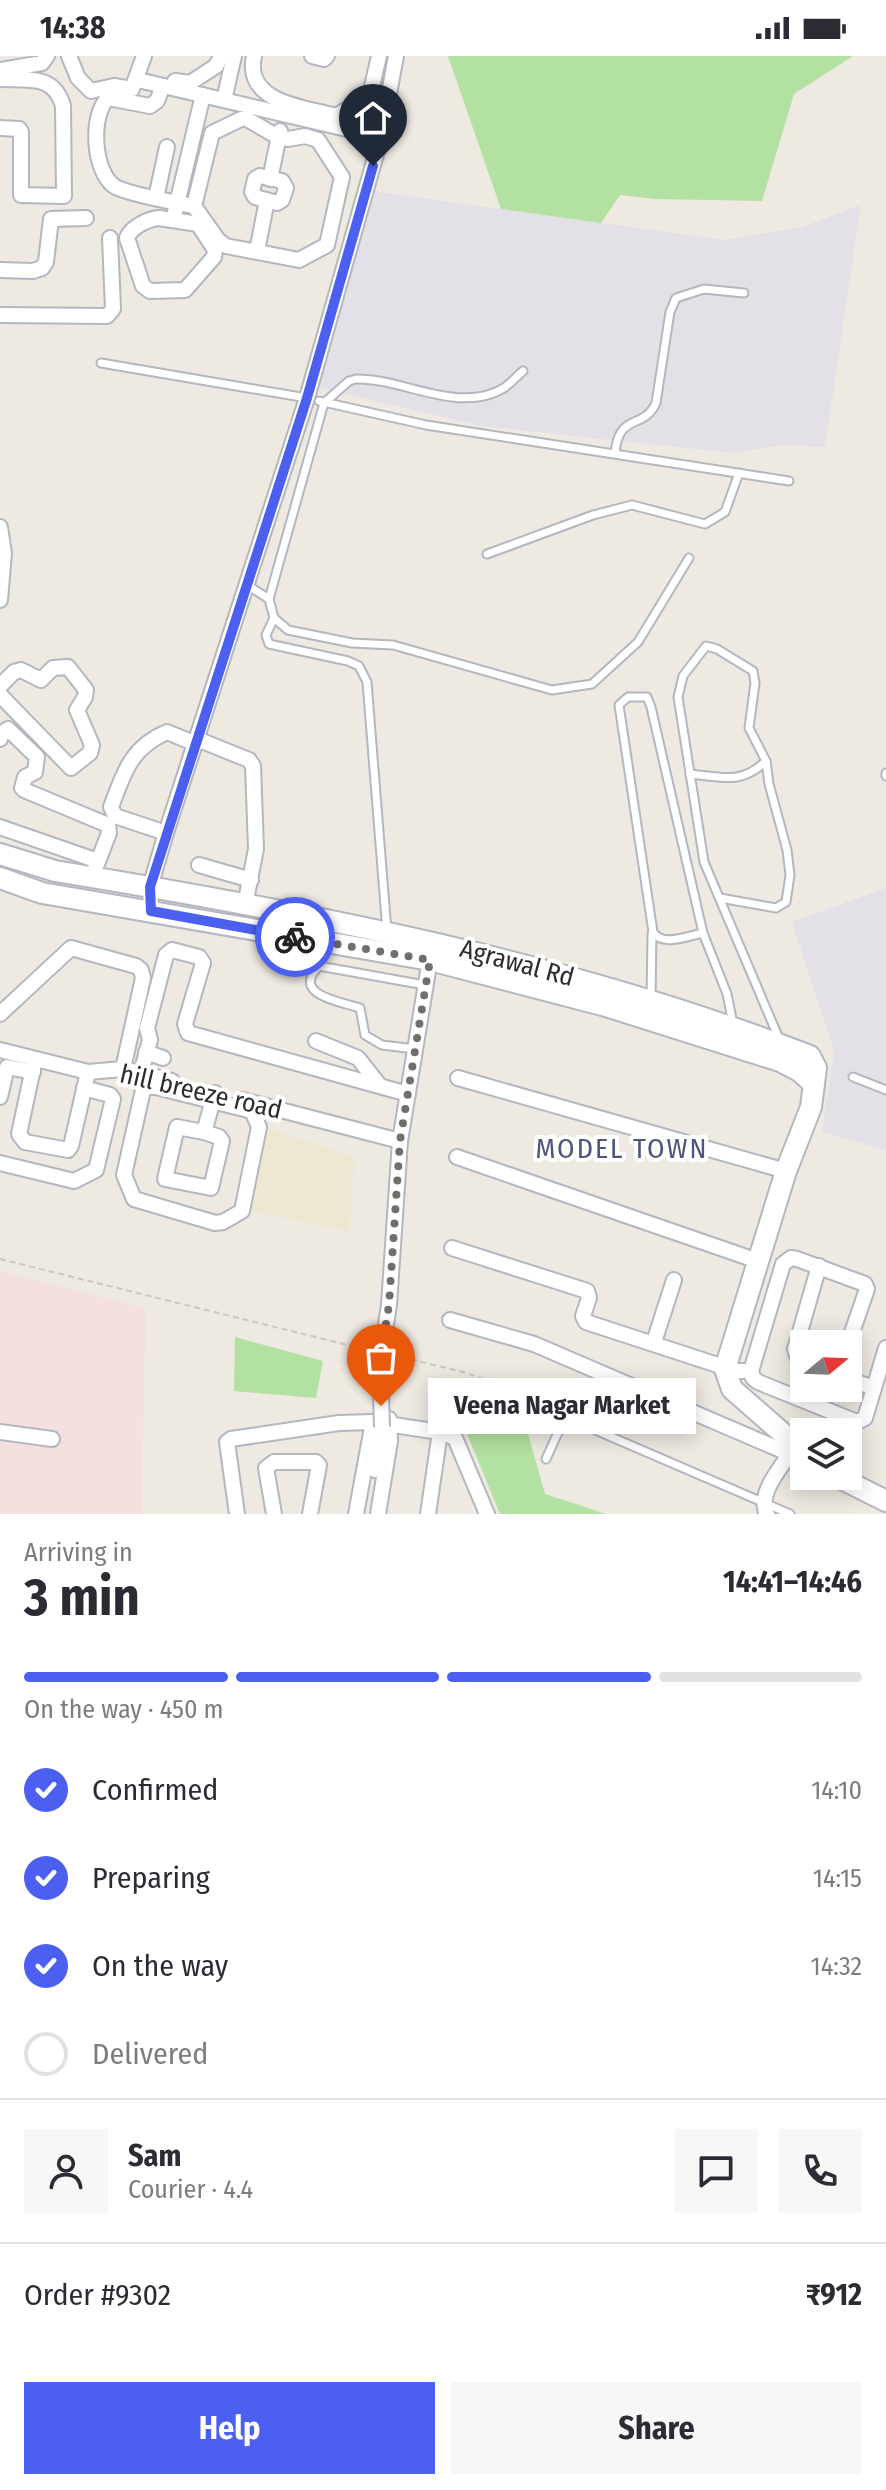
<!DOCTYPE html>
<html lang="en">
<head>
<meta charset="utf-8">
<style>
	:root { --surface:#fff; --page:#f7f7f7; --text:#2b2b33; --muted:#7c7c81; --line:#e1e1e2; --accent:#4b5ff0 }
	body { margin:0; font-family:"Fira Sans Condensed",sans-serif; background:var(--page); color:var(--text); height:100vh; display:flex; flex-direction:column; font-size:30px; white-space:nowrap }
	* { box-sizing:border-box; margin:0 }
	p { font-size:26px; color:var(--muted) }
	.icon { flex:none; width:44px; height:44px; fill:none; stroke:currentColor; stroke-width:2; stroke-linecap:round; stroke-linejoin:round }
	.map { position:relative; height:1458px; overflow:hidden }
	.sheet { display:flex; flex-direction:column; background:var(--surface); flex:1 }
	.sheet>* { flex:none }
	.needle { width:52px; rotate:71deg }
	.buttons { position:absolute; left:790px; top:1274px; display:grid; gap:16px }
	.buttons a { display:grid; place-items:center; width:72px; height:72px; border-radius:0px; background:var(--surface); box-shadow:0 4px 20px #0003; font-size:40px }
	.pin { position:absolute; display:grid; place-items:center; width:68px; height:68px; color:#fff; margin:-82px -34px; border-radius:50% 50% 50% 0; rotate:-45deg; box-shadow:0 0 8px #0007 }
	.pin .icon { rotate:45deg }
	.courier { position:absolute; display:grid; place-items:center; width:80px; height:80px; margin:-40px; border:6px solid #4b5ff0; border-radius:50%; background:#fff; color:#222; box-shadow:0 2px 10px #0007 }
	.bubble { position:absolute; height:56px; border-radius:0px; background:var(--surface); box-shadow:0 4px 20px #0003; font-size:26px; font-weight:700; line-height:56px; text-align:center }
	.summary em { font-style:normal; font-weight:700 }
	.summary div { display:flex; flex-direction:column-reverse }
	.summary { display:flex; align-items:center; justify-content:space-between; height:136px; padding:0 24px }
	h1 { font-size:52px; font-weight:700; line-height:60px }
	.bar { display:grid; grid-template-columns:repeat(4,1fr); gap:12px 8px; align-content:center; height:96px; padding:0 24px }
	.bar i { height:10px; border-radius:6px; background:var(--line) }
	.bar .current { background:var(--accent) }
	.bar p { grid-column:span 4 }
	.line { display:flex; align-items:center; gap:20px; padding:0 24px; border-top:2px solid var(--line) }
	.line div { flex:1 }
	.round { display:grid; place-items:center; flex:none; width:84px; height:84px; border-radius:0px; background:var(--page) }
	ol { padding:0 24px; list-style:none }
	li { display:flex; align-items:center; gap:24px; height:88px }
	li p { margin-inline-start:auto }
	li .icon { padding:8px; border-radius:50%; background:var(--accent); color:#fff; stroke-width:4 }
	li:last-child { color:var(--muted) }
	li i { width:44px; height:44px; border:4px solid var(--line); border-radius:50% }
	.action { display:flex; gap:16px; margin-top:auto; padding:16px 24px }
	.action a { flex:1; height:92px; border-radius:0px; background:var(--accent); color:#fff; font-size:32px; font-weight:700; line-height:92px; text-align:center }
	.action a+a { background:var(--page); color:var(--text) }
	.status { display:flex; justify-content:space-between; align-items:center; height:56px; padding:0 40px; background:var(--surface); direction:ltr }
	.status svg { height:22px; fill:currentColor }
	.map>svg:first-child { display:block }
</style>
</head>
<body>
<div class="status"><b>14:38</b><svg viewBox="0 0 49 12"><path d="M0 12V9h3v3zM5 12V6h3v6zM10 12V3h3v9zM15 12V0h3v12zM26 1h20v11H26zM47 4h2v5h-2z"/></svg></div>
<div class="map">
<svg width="886" height="1458" viewBox="0 0 886 1458">
	<rect width="100%" height="100%" fill="#eee9e1"/>
	<!-- industrial -->
	<g fill="#e3e1e7">
		<polygon points="372,135 724,184 802,171 861,149 825,391 782,389 733,397 481,370 316,331"/>
		<polygon points="886,832 886,1094 822,1076 834,995 792,866"/>
	</g>
	<!-- education -->
	<polygon fill="#eee7d2" points="267,1072 355,1101 349,1175 251,1155"/>
	<!-- medical -->
	<polygon fill="#f3e0df" points="0,1215 146,1252 141,1458 0,1458"/>
	<!-- green -->
	<g fill="#b3e1a1">
		<polygon points="448,0 853,0 794,38 762,145 656,143 620,139 601,167 501,153"/>
		<polygon points="235,1281 323,1305 316,1342 234,1335"/>
		<polygon points="449,1334 522,1356 545,1438 606,1458 500,1458"/>
	</g>
	<g fill="none" stroke-linecap="round" stroke-linejoin="round">
		<!-- lane casing -->
		<g stroke="#b4b6c0" stroke-width="11">
			<g id="lane">
				<polyline points="101,307 307,342"/>
				<polyline points="319,345 426,369 789,425"/>
				<path d="M615 397C619 356 644 374 656 347L670 256 676 242 704 233 744 237"/>
				<polyline points="487,498 593,459 632,449 705,468 725,456 739,417"/>
				<polyline points="247,529 269,543 274,562 288,574 352,587 393,589 552,634 592,628 638,586 689,502"/>
				<path d="M269 543 324 347 349 325 356 323C403 322 459 359 504 332 511 327 517 320 523 315"/>
				<polyline points="274,562 266,579 269,588 348,605 359,610 367,626 387,875"/>
				<polyline points="886,717 886,720"/>
				<path d="M690 718C722 721 741 729 766 705"/>
				<polyline points="720,842 776,852 786,846 790,819 787,794 769,728 766,705 749,672 755,627 753,615 717,593 706,590 683,620 678,641 704,806 780,985"/>
				<path d="M703 877C688 880 662 891 653 876L619 649 628 641H647L651 651 703 877 727 938 733 968"/>
				<polyline points="651,942 652,878"/>
				<path d="M415 993 382 989 365 979 360 952C342 946 290 939 319 910L425 929"/>
				<polyline points="853,1021 886,1034"/>
				<polyline points="546,1403 565,1361 790,1458"/>
			</g>
		</g>
		<!-- street casing -->
		<g stroke="#b4b6c0" stroke-width="18">
			<g id="street">
				<polyline points="69,0 78,22 91,35 114,30 132,33 144,0"/>
				<path d="M254 0C244 46 302 51 333 59H338L370 39 379 0"/>
				<polyline points="312,0 324,3 327,0"/>
				<polyline points="0,14 42,7 47,0"/>
				<path d="M0 23C28 24 54 18 63 50L64 140 21 139V76L19 73 0 72"/>
				<polyline points="138,24 381,81"/>
				<polyline points="175,25 190,27 216,10 221,0"/>
				<path d="M163 30 157 45 150 50 108 42C90 59 93 115 114 130 126 138 178 147 194 150"/>
				<polyline points="224,44 234,0"/>
				<polygon points="241,63 247,63 278,81 288,83 305,80 318,84 342,121 327,189 299,204 226,190 218,184 194,150 212,77"/>
				<polygon points="260,120 282,125 286,132 282,144 277,147 255,141 252,136 255,123"/>
				<polyline points="270,123 280,75"/>
				<polyline points="156,142 167,91"/>
				<polyline points="175,156 203,39"/>
				<path d="M159 162 198 168 215 194 214 201 185 234 150 235 143 230 127 182C131 171 148 163 159 162Z"/>
				<polyline points="257,195 267,144"/>
				<polyline points="0,214 33,215 42,212 46,206 51,163 86,162"/>
				<polyline points="0,259 107,260 113,253 110,182"/>
				<polyline points="0,471 4,497 0,544"/>
				<polyline points="0,630 14,616 21,614 41,624 53,612 68,611 86,634 85,641 77,654 92,689 90,697 71,712 0,639"/>
				<polyline points="0,683 2,677 8,673 37,701 35,716 25,721 22,732 24,734 108,769 109,777 92,821"/>
				<polyline points="197,683 249,704 253,710 256,793 245,849"/>
				<polyline points="0,771 98,805"/>
				<path d="M166 777 115 760 111 751C124 717 130 692 167 676L196 688"/>
				<polyline points="199,809 251,824"/>
				<polyline points="151,855 150,831 166,777 307,342 381,81 396,0"/>
				<polyline points="0,958 71,892 136,910 141,914 143,922 123,1013"/>
				<polyline points="316,985 358,1002 380,1030"/>
				<polyline points="0,994 88,1016 123,1013 172,1025"/>
				<polyline points="146,996 163,1002"/>
				<polyline points="35,1003 19,1078 25,1086 68,1094 71,1090 88,1016"/>
				<polyline points="141,1017 150,984 147,972 166,899 172,894 199,901 203,907 185,968 188,977 408,1038"/>
				<polyline points="458,1022 786,1115"/>
				<polygon points="148,1031 156,1031 252,1055 259,1071 242,1155 223,1166 215,1167 134,1143 124,1119 143,1034"/>
				<polyline points="0,1041 7,1011 33,1016"/>
				<polyline points="242,1044 400,1085"/>
				<polyline points="204,1076 177,1071 165,1123 211,1132 222,1085 219,1081 204,1076 215,1037"/>
				<polyline points="457,1101 758,1205"/>
				<polyline points="0,1107 74,1125 96,1114 113,1043 110,1039 84,1032"/>
				<polyline points="452,1192 587,1235 589,1242 583,1260 586,1266 736,1315 751,1315 783,1208 791,1202 797,1203 865,1228 867,1233 848,1288"/>
				<polyline points="389,1249 400,1085 431,897"/>
				<polyline points="450,1264 534,1288 790,1398"/>
				<polyline points="654,1286 674,1224"/>
				<polyline points="804,1309 797,1300 795,1293 819,1210"/>
				<polyline points="751,1315 753,1322 758,1326 857,1366 865,1362 874,1332"/>
				<polyline points="848,1323 874,1332 886,1292"/>
				<polyline points="386,1327 389,1298"/>
				<polyline points="0,1376 52,1383"/>
				<polyline points="440,1376 455,1382 487,1458"/>
				<polyline points="375,1414 382,1371"/>
				<polyline points="237,1458 227,1386 231,1383 339,1367 373,1366"/>
				<polyline points="274,1458 266,1412 274,1406 316,1406 319,1409 310,1458"/>
				<polyline points="356,1458 373,1366 440,1376 428,1458"/>
				<polyline points="378,1458 390,1385 389,1363"/>
				<path d="M767 1458C756 1438 783 1409 794 1392"/>
			</g>
		</g>
		<!-- secondary casing -->
		<g stroke="#b4b6c0" stroke-width="24">
			<g id="secondary">
				<path d="M0 798 55 815C311 857 567 906 810 1000L816 1012 811 1051 786 1115 725 1313 732 1333 804 1396"/>
				<polyline points="0,822 42,837 430,904 606,950 780,1005 799,1015 814,1028"/>
				<polyline points="836,1420 886,1445"/>
			</g>
		</g>
		<!-- path -->
		<g stroke="#c8c8c8" stroke-width="2" stroke-dasharray="6 4" stroke-linecap="butt">
			<polyline points="0,1203 368,1294"/>
			<polyline points="401,1301 463,1316 564,1350"/>
		</g>
		<!-- lane -->
		<use href="#lane" stroke="#fff" stroke-width="7"/>
		<!-- street -->
		<use href="#street" stroke="#fff" stroke-width="14"/>
		<!-- secondary -->
		<use href="#secondary" stroke="#fff" stroke-width="20"/>
		<!-- street-bridge casing -->
		<g stroke="#b4b6c0" stroke-width="18" stroke-linecap="butt">
			<polyline id="street-bridge" points="382,1371 380,1306 389,1249"/>
		</g>
		<!-- street-bridge -->
		<use href="#street-bridge" stroke="#fff" stroke-width="14"/>
	</g>
	<g fill="none" stroke-linecap="round" stroke-linejoin="round">
		<!-- done -->
		<polyline stroke="#716f6c" stroke-width="8" stroke-dasharray="0 14.4" points="295,881 430,904 400,1085 389,1249 380,1306 381,1350"/>
		<!-- route -->
		<polyline stroke="#4b5ff0" stroke-width="10" points="295,881 151,855 150,831 307,342 373,110"/>
	</g>
	<g text-anchor="middle" dominant-baseline="central" stroke-width="8" stroke-linejoin="round" paint-order="stroke">
		<!-- street labels -->
		<g font-size="26" fill="#2d2d2d" stroke="#fff">
			<text transform="translate(517 907) rotate(15)">Agrawal Rd</text>
			<text transform="translate(201 1036) rotate(13)">hill breeze road</text>
		</g>
		<!-- neighbourhood labels -->
		<g font-size="28" letter-spacing="2" fill="#4f557c" stroke="#fff">
			<text x="622" y="1092">MODEL TOWN</text>
		</g>
	</g>
</svg>
<div class="buttons">
<a><svg class="needle" viewBox="-14 -14 28 28"><path d="M0-13l5 13h-10z" fill="#e53935"/><path d="M0 13l5-13h-10z" fill="#7c7c81"/></svg></a>
<a><svg class="icon" aria-label="layers" viewBox="0 0 24 24"><path d="M12 4l9 5-9 5-9-5zM3 14l9 5 9-5"/></svg></a>
</div>
<div class="pin" style="left:381px;top:1350px;background:#ea580c"><svg class="icon" aria-label="bag" viewBox="0 0 24 24"><path d="M5 8h14l-1 12H6zM9 8a3 3 0 0 1 6 0"/></svg></div>
<div class="pin" style="left:373px;top:110px;background:#1f2937"><svg class="icon" aria-label="home" viewBox="0 0 24 24"><path d="M3 11l9-7 9 7M6 9v11h12V9"/></svg></div>
<div class="courier" style="left:295px;top:881px"><svg class="icon" aria-label="bike" viewBox="0 0 24 24"><circle cx="6" cy="16" r="4"/><circle cx="18" cy="16" r="4"/><path d="M6 16l4-8h5l3 8M10 8l3 8H6M13 5h3"/></svg></div>
<div class="bubble" style="left:428px;top:1322px;width:268px">Veena Nagar Market</div>
</div>
<section class="sheet">
<div class="summary"><div><h1>3 min</h1><p>Arriving in</p></div><em>14:41–14:46</em></div>
<div class="bar"><i class="current"></i><i class="current"></i><i class="current"></i><i></i><p>On the way · 450 m</p></div>
<ol>
<li><svg class="icon" aria-label="check" viewBox="0 0 24 24"><path d="M5 12l5 5 9-10"/></svg>Confirmed<p>14:10</p></li>
<li><svg class="icon" aria-label="check" viewBox="0 0 24 24"><path d="M5 12l5 5 9-10"/></svg>Preparing<p>14:15</p></li>
<li><svg class="icon" aria-label="check" viewBox="0 0 24 24"><path d="M5 12l5 5 9-10"/></svg>On the way<p>14:32</p></li>
<li><i></i>Delivered</li>
</ol>
<div class="line" style="height:144px"><a class="round"><svg class="icon" aria-label="person" viewBox="0 0 24 24"><circle cx="12" cy="8" r="4"/><path d="M4 21q1-7 8-7t8 7"/></svg></a><div><b>Sam</b><p>Courier · 4.4</p></div><a class="round"><svg class="icon" aria-label="chat" viewBox="0 0 24 24"><path d="M4 5h16v11H9l-5 4z"/></svg></a><a class="round"><svg class="icon" aria-label="phone" viewBox="0 0 24 24"><path d="M5 4h4l2 5-3 2q2 4 5 5l2-3 5 2v4C11 20 4 13 5 4z"/></svg></a></div>
<div class="line" style="height:104px"><div>Order #9302</div><b>₹912</b></div>
<div class="action"><a>Help</a><a>Share</a></div>
</section>
</body>
</html>
